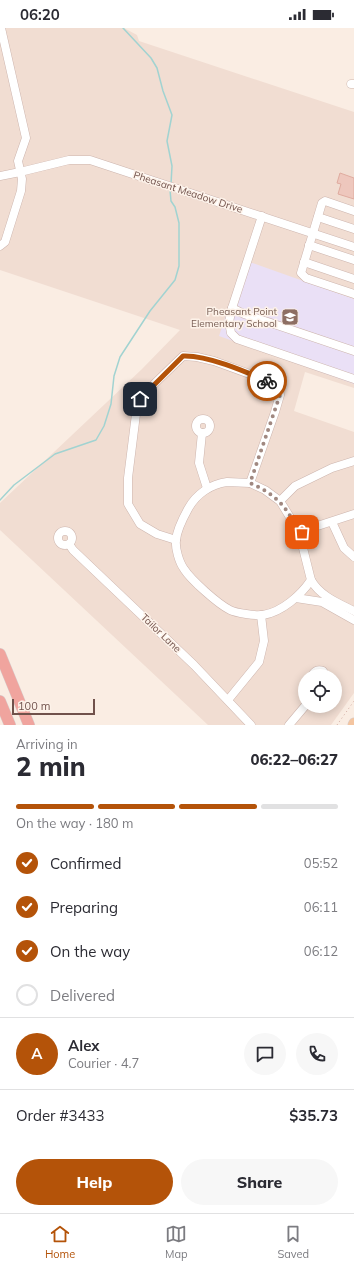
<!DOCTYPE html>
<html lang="en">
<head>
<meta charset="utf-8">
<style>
	:root { --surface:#fff; --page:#f7f7f7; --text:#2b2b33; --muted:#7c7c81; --line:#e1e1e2; --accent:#b45309 }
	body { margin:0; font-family:Mulish,sans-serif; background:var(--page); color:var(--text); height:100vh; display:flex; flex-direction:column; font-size:15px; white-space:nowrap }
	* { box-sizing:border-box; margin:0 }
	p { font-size:13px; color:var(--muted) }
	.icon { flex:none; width:22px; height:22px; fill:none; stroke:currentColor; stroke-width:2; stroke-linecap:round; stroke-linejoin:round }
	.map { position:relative; height:697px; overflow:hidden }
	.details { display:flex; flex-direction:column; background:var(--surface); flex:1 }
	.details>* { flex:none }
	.tools { position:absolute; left:298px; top:641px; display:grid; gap:8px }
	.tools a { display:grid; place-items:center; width:44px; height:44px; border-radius:50%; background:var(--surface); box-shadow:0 2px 10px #0003; font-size:20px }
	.scale { position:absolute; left:12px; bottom:10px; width:83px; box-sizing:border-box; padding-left:4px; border:2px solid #70514b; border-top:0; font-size:11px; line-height:14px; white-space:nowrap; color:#70514b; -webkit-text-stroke:3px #fdf2e9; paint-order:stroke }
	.pin { position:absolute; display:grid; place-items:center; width:34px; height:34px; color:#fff; margin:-17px; border-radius:8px; box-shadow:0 2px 6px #0006 }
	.courier { position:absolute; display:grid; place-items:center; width:40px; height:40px; margin:-20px; border:3px solid #b45309; border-radius:50%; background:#fff; color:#222; box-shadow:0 1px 5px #0007 }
	.head em { font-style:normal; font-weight:800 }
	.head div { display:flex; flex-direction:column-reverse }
	.head { display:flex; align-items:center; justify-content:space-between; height:68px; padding:0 16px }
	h1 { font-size:26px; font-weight:800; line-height:30px }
	.bar { display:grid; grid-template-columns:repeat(4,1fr); gap:6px 4px; align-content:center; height:48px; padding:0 16px }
	.bar i { height:5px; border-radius:3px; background:var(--line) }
	.bar .on { background:var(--accent) }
	.bar p { grid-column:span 4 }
	.line { display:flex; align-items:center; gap:10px; padding:0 16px; border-top:1px solid var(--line) }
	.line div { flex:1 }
	.round { display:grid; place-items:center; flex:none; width:42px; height:42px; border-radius:21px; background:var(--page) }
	ol { padding:0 16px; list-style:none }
	li { display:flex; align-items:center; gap:12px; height:44px }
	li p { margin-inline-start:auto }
	li .icon { padding:4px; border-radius:50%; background:var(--accent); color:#fff; stroke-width:4 }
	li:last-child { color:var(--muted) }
	li i { width:22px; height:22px; border:2px solid var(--line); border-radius:50% }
	.cta { display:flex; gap:8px; margin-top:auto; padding:8px 16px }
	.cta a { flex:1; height:46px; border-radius:24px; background:var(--accent); color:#fff; font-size:16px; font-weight:800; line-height:46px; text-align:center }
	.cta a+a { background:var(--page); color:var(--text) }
	.status { display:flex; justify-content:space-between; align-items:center; height:28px; padding:0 20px; background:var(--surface); direction:ltr }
	.status svg { height:11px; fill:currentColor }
	.menu { display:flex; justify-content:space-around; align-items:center; height:56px; border-top:1px solid var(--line); background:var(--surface); font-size:11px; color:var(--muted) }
	.menu a { display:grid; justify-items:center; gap:2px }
	.menu .on { color:var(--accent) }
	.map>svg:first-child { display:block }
</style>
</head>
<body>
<div class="status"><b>06:20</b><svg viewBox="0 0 49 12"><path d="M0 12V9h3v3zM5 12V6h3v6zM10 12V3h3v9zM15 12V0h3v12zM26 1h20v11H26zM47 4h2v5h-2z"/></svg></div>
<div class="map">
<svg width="354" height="697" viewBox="0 0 354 697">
	<rect width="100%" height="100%" fill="#faede3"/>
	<!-- residential -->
	<path fill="#f1ddd2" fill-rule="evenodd" d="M0 0H124L137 7 139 13 354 84V360L305 344 294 383 354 404V665L331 697H208L0 502V475L142 341 180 302 0 242ZM305 648H335V678H305Z"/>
	<!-- education -->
	<polygon fill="#eae0f6" points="244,232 354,271 354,356 219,308"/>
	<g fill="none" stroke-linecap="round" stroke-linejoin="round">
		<!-- stream -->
		<g stroke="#a1d3d1" stroke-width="1.5">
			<polyline points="123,0 151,30 157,40 163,63 172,87 167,113 172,138 171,156"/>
			<polyline points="0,472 14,457 55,426 96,412 104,398 111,376 114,348 120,329 150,283 175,252 179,238 179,195 175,179 171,173 170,162"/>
		</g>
	</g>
	<!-- building -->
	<polygon fill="#eec7bd" stroke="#dfab9f" points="340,145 354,150 354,171 338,166 341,156 337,155"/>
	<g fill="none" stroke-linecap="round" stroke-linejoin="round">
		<!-- minor casing -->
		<g stroke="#cdb5ae" stroke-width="9">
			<g id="minor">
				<polyline points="351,56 354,56"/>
				<polyline points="0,148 20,144 69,132 90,132 354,219"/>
				<polyline points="354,183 325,173 322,175 301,245 306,250 354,266"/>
				<polyline points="262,188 232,280 229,294 231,305 237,311 354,351"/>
				<polyline points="318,189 354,201"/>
				<polyline points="309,217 354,232"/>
				<polyline points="0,218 5,214 21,163 22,151 18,133 26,110 1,0"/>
				<polyline points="304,234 354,251"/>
				<polyline points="232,280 244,286 354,323"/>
				<circle cx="203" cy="398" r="7"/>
				<polyline points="202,405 199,435 207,460"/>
				<path d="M227 454 250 455 265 462 280 473 299 504 311 552C301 567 282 584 263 587 256 588 236 585 230 582 218 576 191 552 184 541 179 534 175 520 176 512 177 502 183 490 188 481 196 466 211 456 227 454Z"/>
				<polyline points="280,473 295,458 332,440 354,433"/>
				<polyline points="332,494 344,520 354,529"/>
				<circle cx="65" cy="510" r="7"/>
				<polyline points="299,504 354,486"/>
				<polyline points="176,512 157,506 140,496 128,476 128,450 137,378 149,361 183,328 197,329 214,333 266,352 276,357 279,361 280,367 275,384 250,455"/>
				<polyline points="69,516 73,522 194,637 251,697"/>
				<path d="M311 552C320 568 338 575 354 583"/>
				<polyline points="296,570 322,574 354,592"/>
				<path d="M312 648C314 643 318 641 323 643L326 648"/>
				<polyline points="228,672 259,634 264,613 261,587"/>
				<polyline points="289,697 305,678"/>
			</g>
		</g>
		<!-- major casing -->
		<g stroke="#d7cecd" stroke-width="11">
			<polyline id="major" points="353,697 354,695"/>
		</g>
		<!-- highway casing -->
		<g stroke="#d7cecd" stroke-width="12">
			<g id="highway">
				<polyline points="0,626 29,697"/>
				<polyline points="0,673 10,697"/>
			</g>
		</g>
		<!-- path -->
		<polyline stroke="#d2aaa1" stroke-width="1" stroke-dasharray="1 3" stroke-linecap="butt" points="337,697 354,673"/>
		<!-- minor -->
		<use href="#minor" stroke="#fff" stroke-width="8"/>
		<!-- major -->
		<use href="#major" stroke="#f4c5a0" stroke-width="10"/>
		<!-- highway -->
		<use href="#highway" stroke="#f0a49e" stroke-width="11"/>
	</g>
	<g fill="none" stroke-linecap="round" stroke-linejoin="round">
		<!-- done -->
		<path stroke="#a08880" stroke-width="4" stroke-dasharray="0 7.2" d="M267 353 276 357 280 367 250 455C277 467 286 478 299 504H302"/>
		<!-- route -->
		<path stroke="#b45309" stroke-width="5" d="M140 371 183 328C207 327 244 343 267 353"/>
	</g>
	<!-- icons -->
	<defs>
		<g id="school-square" transform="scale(0.9)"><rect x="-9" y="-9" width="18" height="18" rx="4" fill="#8d6e63" stroke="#fdf2e9"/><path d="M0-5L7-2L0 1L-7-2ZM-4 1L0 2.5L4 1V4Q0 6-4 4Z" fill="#fff"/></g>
	</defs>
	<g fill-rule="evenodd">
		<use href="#school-square" x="290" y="289"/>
	</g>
	<g text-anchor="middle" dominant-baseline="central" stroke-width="3" stroke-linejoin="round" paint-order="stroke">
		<!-- street labels -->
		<g font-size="10" fill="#70514b" stroke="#fdf2e9">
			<text transform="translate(188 164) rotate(18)">Pheasant Meadow Drive</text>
			<text transform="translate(161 605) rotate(44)">Tailor Lane</text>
		</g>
		<!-- education labels -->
		<g font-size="10" fill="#785e54" stroke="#fdf2e9" text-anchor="end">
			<text x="277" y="283">Pheasant Point<tspan x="277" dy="12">Elementary School</tspan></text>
		</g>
	</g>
</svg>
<div class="tools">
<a><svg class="icon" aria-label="locate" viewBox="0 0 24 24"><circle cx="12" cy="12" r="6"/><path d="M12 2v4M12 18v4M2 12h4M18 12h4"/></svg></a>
</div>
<div class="scale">100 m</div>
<div class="pin" style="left:302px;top:504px;background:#ea580c"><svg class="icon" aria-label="bag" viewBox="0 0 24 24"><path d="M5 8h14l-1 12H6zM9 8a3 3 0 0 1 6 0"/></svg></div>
<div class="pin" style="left:140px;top:371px;background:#1f2937"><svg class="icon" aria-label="home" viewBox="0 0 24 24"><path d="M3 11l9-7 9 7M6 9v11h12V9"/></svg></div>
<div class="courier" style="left:267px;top:353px"><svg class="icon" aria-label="bike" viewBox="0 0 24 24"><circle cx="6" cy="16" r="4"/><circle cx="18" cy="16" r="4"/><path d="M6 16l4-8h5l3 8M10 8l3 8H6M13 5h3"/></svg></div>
</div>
<section class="details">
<div class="head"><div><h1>2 min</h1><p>Arriving in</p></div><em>06:22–06:27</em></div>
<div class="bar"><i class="on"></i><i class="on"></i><i class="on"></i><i></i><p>On the way · 180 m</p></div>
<ol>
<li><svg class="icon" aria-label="check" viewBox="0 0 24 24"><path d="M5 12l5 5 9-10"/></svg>Confirmed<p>05:52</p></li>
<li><svg class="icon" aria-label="check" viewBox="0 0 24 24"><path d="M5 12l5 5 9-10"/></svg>Preparing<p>06:11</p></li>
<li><svg class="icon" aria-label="check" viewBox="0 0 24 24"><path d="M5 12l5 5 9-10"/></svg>On the way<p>06:12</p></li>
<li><i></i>Delivered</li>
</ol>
<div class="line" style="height:72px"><b class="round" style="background:var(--accent);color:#fff">A</b><div><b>Alex</b><p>Courier · 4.7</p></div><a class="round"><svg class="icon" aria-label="chat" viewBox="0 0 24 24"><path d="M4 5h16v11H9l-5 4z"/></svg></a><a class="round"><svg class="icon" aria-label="phone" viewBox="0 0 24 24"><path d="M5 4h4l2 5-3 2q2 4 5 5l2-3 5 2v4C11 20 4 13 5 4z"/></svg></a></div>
<div class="line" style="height:52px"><div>Order #3433</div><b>$35.73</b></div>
<div class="cta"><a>Help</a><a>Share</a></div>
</section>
<nav class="menu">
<a class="on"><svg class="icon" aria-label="home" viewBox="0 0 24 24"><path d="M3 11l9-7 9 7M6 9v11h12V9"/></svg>Home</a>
<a><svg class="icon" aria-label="map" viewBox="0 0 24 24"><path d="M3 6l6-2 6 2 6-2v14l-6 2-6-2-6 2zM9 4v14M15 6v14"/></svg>Map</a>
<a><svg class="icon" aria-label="saved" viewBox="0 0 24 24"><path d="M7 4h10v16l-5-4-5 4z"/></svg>Saved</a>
</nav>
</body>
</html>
